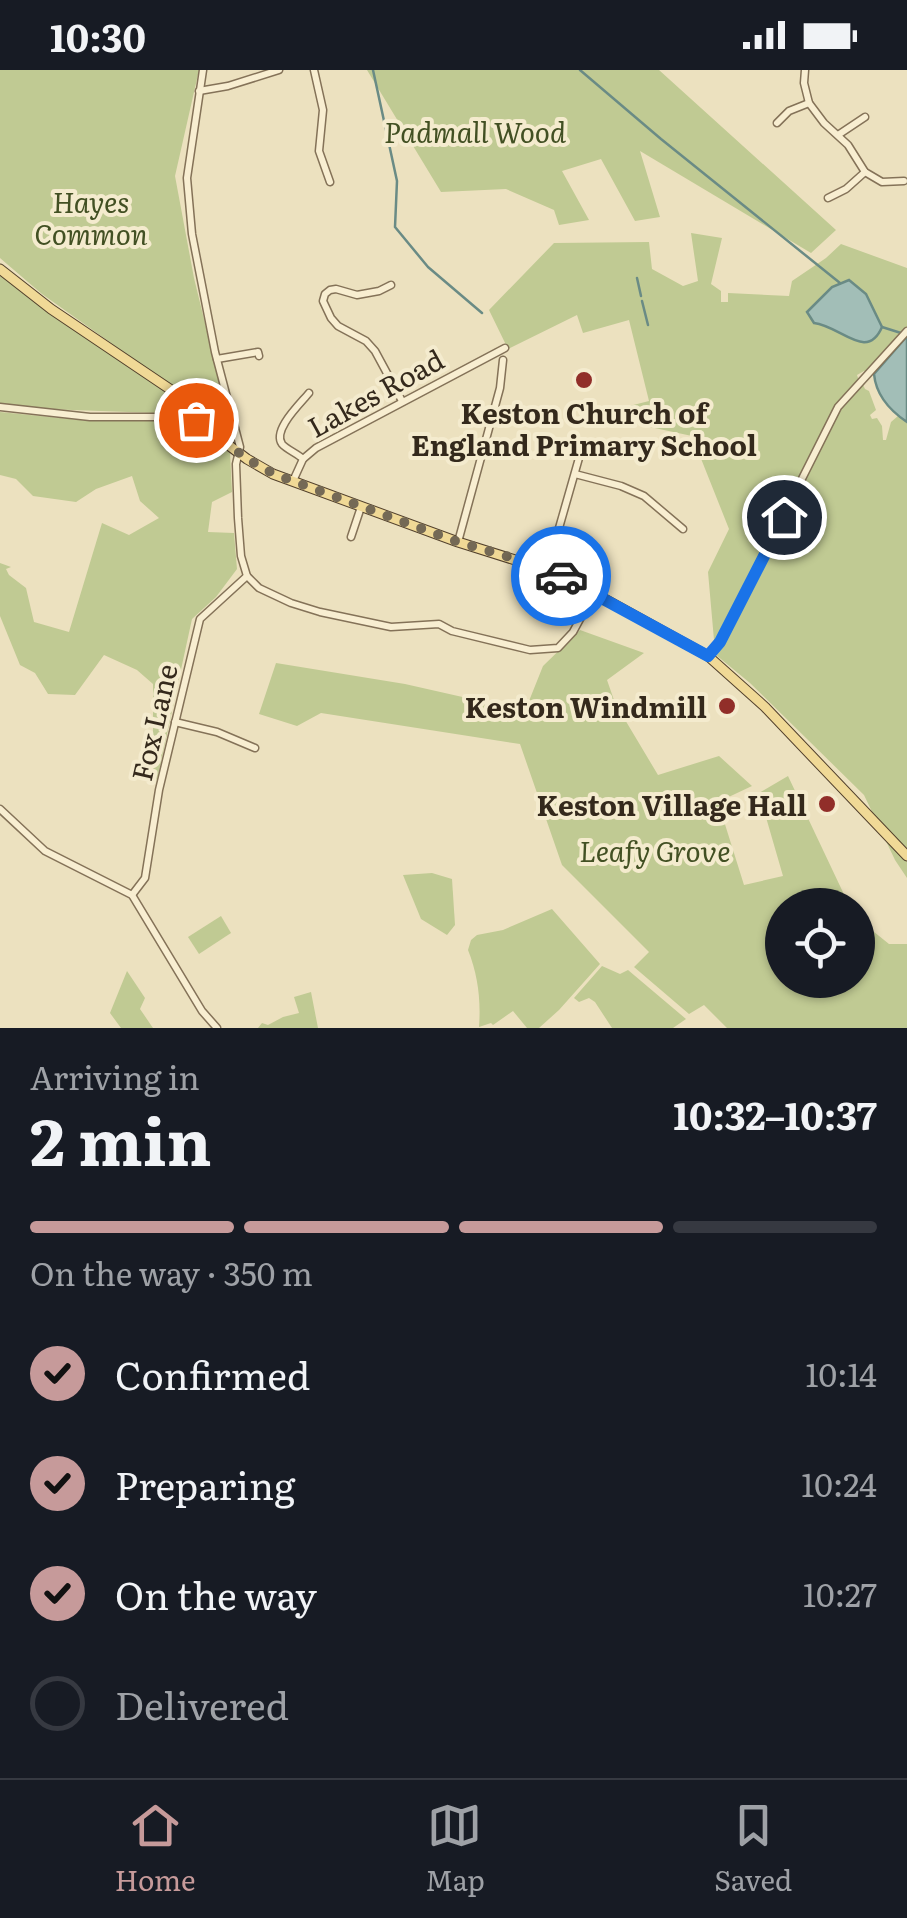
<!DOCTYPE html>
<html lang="en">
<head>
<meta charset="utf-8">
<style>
	:root { --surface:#171b24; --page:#242831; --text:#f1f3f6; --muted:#9ea1a6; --line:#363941; --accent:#c69a9a }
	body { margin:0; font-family:Literata,serif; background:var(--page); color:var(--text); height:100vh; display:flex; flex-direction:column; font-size:38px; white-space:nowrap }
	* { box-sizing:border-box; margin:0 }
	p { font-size:32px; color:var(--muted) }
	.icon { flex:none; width:55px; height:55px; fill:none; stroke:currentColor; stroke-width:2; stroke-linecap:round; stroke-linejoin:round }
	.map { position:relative; height:958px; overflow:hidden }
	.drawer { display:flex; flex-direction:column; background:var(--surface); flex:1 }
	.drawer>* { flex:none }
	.tools { position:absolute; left:765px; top:818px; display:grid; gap:20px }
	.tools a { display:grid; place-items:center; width:110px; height:110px; border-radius:50%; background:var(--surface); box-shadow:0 2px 8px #0004; font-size:50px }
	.pin { position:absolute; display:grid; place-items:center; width:85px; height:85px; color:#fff; margin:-42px; border:5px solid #fff; border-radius:50%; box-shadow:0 2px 10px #0007 }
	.courier { position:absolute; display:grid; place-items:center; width:100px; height:100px; margin:-50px; border:8px solid #1a73e8; border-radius:50%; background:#fff; color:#222; box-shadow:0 2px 12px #0007 }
	.summary em { font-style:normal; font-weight:700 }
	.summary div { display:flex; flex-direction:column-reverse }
	.summary { display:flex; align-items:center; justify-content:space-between; height:170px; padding:0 30px }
	h1 { font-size:65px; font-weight:700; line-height:75px }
	.bar { display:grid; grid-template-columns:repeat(4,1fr); gap:15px 10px; align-content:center; height:120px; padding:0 30px }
	.bar i { height:12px; border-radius:8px; background:var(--line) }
	.bar .selected { background:var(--accent) }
	.bar p { grid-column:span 4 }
	ol { padding:0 30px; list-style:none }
	li { display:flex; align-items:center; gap:30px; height:110px }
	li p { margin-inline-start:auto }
	li .icon { padding:10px; border-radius:50%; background:var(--accent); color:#111; stroke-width:4 }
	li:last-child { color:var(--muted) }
	li i { width:55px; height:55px; border:5px solid var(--line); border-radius:50% }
	.status { display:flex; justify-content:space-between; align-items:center; height:70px; padding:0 50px; background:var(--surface); direction:ltr }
	.status svg { height:28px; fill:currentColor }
	.dock { display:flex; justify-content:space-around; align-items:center; height:140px; border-top:2px solid var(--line); background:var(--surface); font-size:28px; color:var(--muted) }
	.dock a { display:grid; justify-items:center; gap:5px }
	.dock .selected { color:var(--accent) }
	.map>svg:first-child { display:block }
</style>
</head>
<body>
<div class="status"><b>10:30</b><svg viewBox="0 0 49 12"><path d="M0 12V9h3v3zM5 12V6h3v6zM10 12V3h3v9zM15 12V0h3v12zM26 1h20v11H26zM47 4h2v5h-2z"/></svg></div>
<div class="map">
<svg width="907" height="958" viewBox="0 0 907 958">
	<rect width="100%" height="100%" fill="#ece1bf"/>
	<!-- green -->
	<g fill="#c0ca93">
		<polygon points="0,0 199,0 175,106 194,208 232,364 230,367 224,367 202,349 200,339 194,332 42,224 0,188"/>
		<polygon points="367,0 659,0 836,160 811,183 640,81 660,147 635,151 601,89 562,101 589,150 559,155 554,140 506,119 441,122"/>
		<polygon points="691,163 722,168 711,214 721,221 721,232 728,232 728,223 789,226 792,211 826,188 841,174 907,198 907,265 867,302 864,301 857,305 859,311 850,327 863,315 865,319 869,321 876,340 870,345 872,349 877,348 882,356 883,370 886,370 891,352 898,346 907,352 907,808 895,790 864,725 750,613 716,585 715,582 720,574 714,570 708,502 729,459 692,366 594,345 649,331 629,250 583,263 577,245 508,279 489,240 554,173 649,172 652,199 683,216 698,211"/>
		<polygon points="0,204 68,256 179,329 185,335 184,344 45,339 0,333"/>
		<polygon points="0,342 90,351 162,350 194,355 230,382 232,422 212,432 208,462 234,463 237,499 216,527 192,549 157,710 153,705 153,614 137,600 104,585 75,625 48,624 35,603 20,595 0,546 0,493 11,497 6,499 9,505 26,518 34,552 69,562 102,453 129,465 159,448 140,431 132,406 96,419 76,432 33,426 16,409 0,405"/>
		<polygon points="580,560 644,583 607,610 615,633 658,705 719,686 752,716 718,732 744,815 783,806 759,723 788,706 849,835 782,835 782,910 858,910 858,849 889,874 907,874 907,958 727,958 704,935 689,944 634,897 649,882 562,795 520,674 321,643 297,656 259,644 276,593 405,614 525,641 543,596"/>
		<polygon points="432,803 452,809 455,855 447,865 421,849 403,805"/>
		<path d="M552 839 600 894 559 940 539 958H527L513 941 493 955 491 953 479 957C481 930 478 905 468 880L471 870 477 865 503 860Z"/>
		<polygon points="221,846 231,863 199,884 188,867"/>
		<polygon points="602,896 620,904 628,900 686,949 673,958 612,958 595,932 589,928 579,932 574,928"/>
		<polygon points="127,901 145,928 140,939 153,958 121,958 110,943"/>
		<polygon points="311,922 318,958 258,958 262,953 268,955 283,947 299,943 294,927"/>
	</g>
	<!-- water -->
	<g fill="#a2beb7" stroke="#6a8b85" stroke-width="2.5">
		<path d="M849 210 866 224 882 257C867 292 841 256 814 253L807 242 832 217Z"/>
		<path d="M907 266V352C889 340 876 325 874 304Z"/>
	</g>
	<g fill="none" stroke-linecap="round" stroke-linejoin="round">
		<!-- stream -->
		<g stroke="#6a8b85" stroke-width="2.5">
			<polyline points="373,0 397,111 395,157 428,197 482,243"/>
			<polyline points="580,0 661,69 840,213"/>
			<polyline points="637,208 641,226"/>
			<polyline points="642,231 648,255"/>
			<polyline points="882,257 901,263"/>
		</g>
		<!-- minor casing -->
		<g stroke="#847258" stroke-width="9">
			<g id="minor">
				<polyline points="203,0 187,108 192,164 215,282 240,377 236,394 238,448 241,486 247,506 259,518 291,533 320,542 391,557 439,554 452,561 530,580 558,578 573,562 594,523"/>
				<polyline points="314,0 323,40 319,81 330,112"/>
				<polyline points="805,0 804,13 809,33 824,53 848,75 865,102 882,112 904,111"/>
				<polyline points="199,21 228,16 279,0"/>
				<polyline points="777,53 789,41 809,33"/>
				<polyline points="838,65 865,47"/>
				<polyline points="828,128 846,119 865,102"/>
				<polyline points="391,215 379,221 357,225 336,219 330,220 325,224 323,231 331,248 338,256 366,271 375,281 402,331"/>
				<polyline points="217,289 258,282 259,286"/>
				<polyline points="0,337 90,347 172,347 197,350"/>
				<path d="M303 389C298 384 286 379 282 374 272 360 301 333 309 323"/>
				<polyline points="575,404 621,416 644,426 683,459"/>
				<polyline points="293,411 303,389 316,378 505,278"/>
				<polyline points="351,467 361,437"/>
				<polyline points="458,472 500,318 503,290"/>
				<polyline points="547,500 581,381"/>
				<polyline points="708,586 720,572 838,337 907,261"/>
				<polyline points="175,652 217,662 255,678"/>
				<polyline points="0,739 45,781 132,825 202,941 217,958"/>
				<polyline points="132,825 145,808 159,720 200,549 247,506"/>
			</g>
		</g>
		<!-- major casing -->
		<g stroke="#52402c" stroke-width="11">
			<polyline id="major" points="0,199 51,239 189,332 193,338 197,350 203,356 247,389 273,404 458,472 547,500 594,523 708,586 765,637 907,786"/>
		</g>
		<!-- minor -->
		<use href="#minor" stroke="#f8eed1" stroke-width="6"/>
		<!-- major -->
		<use href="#major" stroke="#f0d996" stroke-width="9"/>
	</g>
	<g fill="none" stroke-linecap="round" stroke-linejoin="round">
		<!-- done -->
		<polyline stroke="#746955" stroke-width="10" stroke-dasharray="0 18" points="196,350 247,389 274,404 458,472 513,488 561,506"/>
		<!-- route -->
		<polyline stroke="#1a73e8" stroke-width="12" points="561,506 708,586 720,572 784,447"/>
	</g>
	<!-- markers -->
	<g fill="#912e29" stroke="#f4ebce" stroke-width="4">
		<circle cx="584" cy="310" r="10"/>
		<circle cx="727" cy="636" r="10"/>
		<circle cx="827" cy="734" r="10"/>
	</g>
	<g text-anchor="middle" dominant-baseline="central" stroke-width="8" stroke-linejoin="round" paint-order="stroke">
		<!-- park labels -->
		<g font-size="28" font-style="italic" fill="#425023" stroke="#f4ebce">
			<text x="475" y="61">Padmall Wood</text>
			<text x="91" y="131">Hayes<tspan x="91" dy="32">Common</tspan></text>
			<text x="655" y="780">Leafy Grove</text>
		</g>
		<!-- street labels -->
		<g font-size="28" fill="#34291c" stroke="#f4ebce">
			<text transform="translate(375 322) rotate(-29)">Lakes Road</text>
			<text transform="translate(153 652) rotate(-77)">Fox Lane</text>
		</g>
		<!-- poi labels -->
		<g font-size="28" font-weight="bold" fill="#34291c" stroke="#f4ebce" text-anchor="end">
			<text x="584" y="342" text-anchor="middle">Keston Church of<tspan x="584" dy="32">England Primary School</tspan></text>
			<text x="707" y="636">Keston Windmill</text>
			<text x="807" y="734">Keston Village Hall</text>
		</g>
	</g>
</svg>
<div class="tools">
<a><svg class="icon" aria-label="locate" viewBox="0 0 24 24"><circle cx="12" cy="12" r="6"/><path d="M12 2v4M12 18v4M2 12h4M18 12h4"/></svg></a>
</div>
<div class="pin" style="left:196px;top:350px;background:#ea580c"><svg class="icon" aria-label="bag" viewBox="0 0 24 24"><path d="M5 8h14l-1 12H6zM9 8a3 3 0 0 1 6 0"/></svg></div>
<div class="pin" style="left:784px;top:447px;background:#1f2937"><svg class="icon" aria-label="home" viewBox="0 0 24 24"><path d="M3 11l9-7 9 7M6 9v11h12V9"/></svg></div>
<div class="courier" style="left:561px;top:506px"><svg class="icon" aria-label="car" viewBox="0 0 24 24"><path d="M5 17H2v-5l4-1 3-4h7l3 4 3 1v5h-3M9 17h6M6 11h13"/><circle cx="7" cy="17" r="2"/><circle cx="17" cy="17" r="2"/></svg></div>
</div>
<section class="drawer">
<div class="summary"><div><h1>2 min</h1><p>Arriving in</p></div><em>10:32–10:37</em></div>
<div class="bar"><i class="selected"></i><i class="selected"></i><i class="selected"></i><i></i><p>On the way · 350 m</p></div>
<ol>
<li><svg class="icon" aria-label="check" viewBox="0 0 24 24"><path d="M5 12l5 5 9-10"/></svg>Confirmed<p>10:14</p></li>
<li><svg class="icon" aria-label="check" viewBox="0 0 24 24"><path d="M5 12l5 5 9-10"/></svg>Preparing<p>10:24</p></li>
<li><svg class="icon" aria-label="check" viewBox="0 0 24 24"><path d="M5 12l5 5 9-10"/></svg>On the way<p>10:27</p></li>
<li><i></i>Delivered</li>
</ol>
</section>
<nav class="dock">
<a class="selected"><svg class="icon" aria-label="home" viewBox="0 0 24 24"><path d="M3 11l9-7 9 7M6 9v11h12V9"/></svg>Home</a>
<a><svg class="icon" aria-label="map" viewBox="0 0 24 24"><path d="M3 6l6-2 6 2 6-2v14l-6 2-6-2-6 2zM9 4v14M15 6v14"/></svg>Map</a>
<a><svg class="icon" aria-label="saved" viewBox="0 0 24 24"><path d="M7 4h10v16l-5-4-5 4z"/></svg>Saved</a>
</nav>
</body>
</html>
